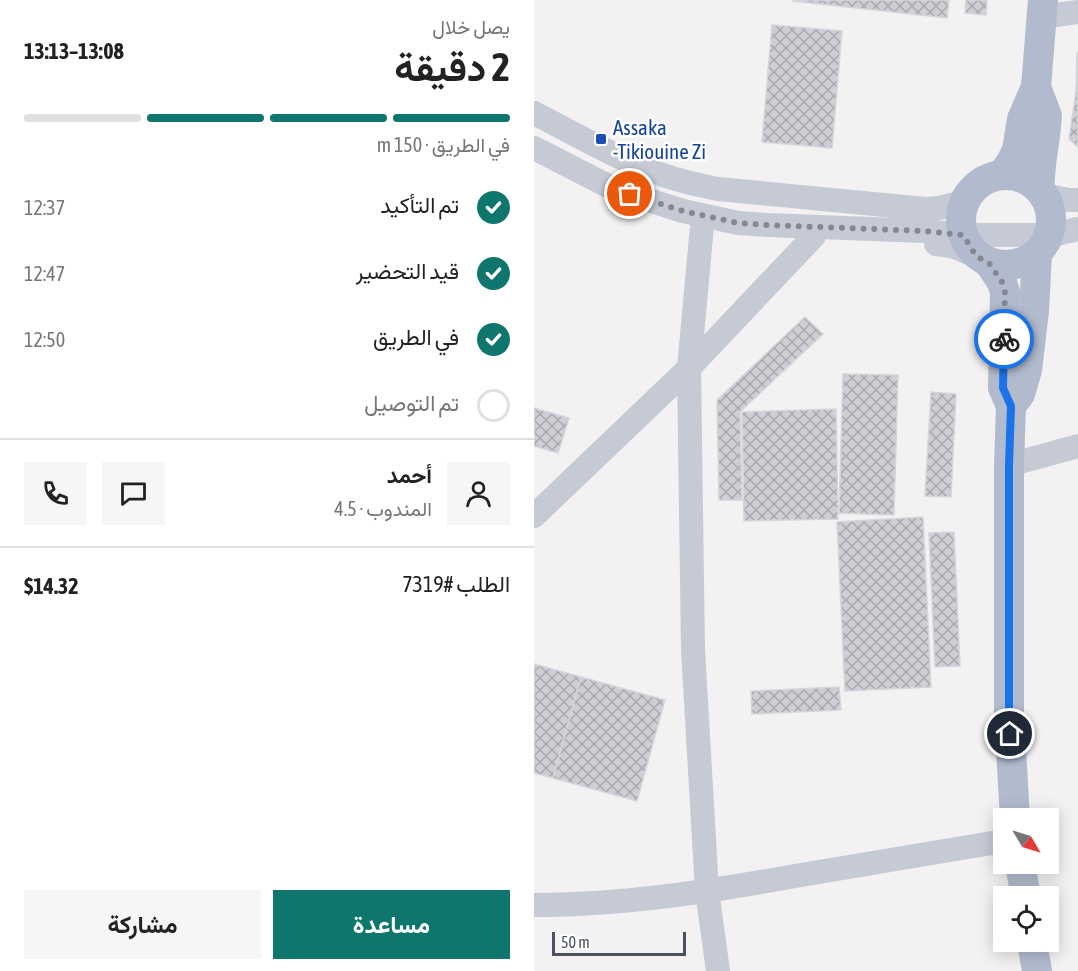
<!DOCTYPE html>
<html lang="ar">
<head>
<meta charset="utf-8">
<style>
	:root { --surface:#fff; --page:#f6f6f6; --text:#222; --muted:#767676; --line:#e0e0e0; --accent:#0f766e }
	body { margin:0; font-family:"Asap Condensed",Vazirmatn,sans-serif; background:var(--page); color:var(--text); direction:rtl; height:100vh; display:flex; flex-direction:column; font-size:22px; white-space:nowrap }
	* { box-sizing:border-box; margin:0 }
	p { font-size:20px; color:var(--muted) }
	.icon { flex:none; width:33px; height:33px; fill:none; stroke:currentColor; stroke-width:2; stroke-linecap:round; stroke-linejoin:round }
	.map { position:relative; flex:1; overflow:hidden; direction:ltr }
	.details { display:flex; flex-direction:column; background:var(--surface); width:534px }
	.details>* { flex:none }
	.needle { width:39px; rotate:128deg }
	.buttons { position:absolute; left:459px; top:808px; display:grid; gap:12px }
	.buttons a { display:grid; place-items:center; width:66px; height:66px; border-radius:0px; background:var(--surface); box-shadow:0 3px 15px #0003; font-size:30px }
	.scale { position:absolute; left:18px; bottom:15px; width:134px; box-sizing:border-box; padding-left:6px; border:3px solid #4a505d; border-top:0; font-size:16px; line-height:21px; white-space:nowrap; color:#4a505d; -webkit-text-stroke:4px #fff; paint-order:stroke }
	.pin { position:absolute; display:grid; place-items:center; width:51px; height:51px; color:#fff; margin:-26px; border:3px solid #fff; border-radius:50%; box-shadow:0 2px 6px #0007 }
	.courier { position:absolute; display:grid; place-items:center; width:60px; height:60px; margin:-30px; border:4px solid #1a73e8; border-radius:50%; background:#fff; color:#222; box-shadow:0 2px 8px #0007 }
	.head em { font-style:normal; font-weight:700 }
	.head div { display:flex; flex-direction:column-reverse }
	.head { display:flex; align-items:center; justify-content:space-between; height:102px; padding:0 24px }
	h1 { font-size:39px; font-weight:700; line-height:45px }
	.bar { display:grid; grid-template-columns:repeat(4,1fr); gap:9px 6px; align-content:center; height:72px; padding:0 24px }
	.bar i { height:8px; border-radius:4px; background:var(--line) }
	.bar .active { background:var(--accent) }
	.bar p { grid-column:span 4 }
	.line { display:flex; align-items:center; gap:15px; padding:0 24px; border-top:2px solid var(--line) }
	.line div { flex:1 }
	.round { display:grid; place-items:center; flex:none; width:63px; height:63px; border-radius:0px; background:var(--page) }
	ol { padding:0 24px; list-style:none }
	li { display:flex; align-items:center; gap:18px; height:66px }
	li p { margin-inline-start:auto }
	li .icon { padding:6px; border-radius:50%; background:var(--accent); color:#fff; stroke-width:4 }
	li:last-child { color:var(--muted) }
	li i { width:33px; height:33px; border:3px solid var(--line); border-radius:50% }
	.button { display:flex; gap:12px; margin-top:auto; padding:12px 24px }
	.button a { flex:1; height:69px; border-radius:0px; background:var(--accent); color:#fff; font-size:24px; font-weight:700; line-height:69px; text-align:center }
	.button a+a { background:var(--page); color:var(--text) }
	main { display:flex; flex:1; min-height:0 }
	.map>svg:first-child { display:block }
</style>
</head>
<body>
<main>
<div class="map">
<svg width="544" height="971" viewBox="0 0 544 971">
	<defs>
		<pattern id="building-cross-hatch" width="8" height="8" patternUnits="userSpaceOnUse" patternTransform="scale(1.5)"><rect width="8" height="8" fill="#cecfd5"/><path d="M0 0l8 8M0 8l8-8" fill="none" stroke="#a9aab0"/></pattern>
	</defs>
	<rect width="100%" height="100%" fill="#f3f1f1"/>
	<!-- building -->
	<g fill="url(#building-cross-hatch)" stroke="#d5d6dc" stroke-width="1.5">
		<polygon points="259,0 415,0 413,18 259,1"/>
		<polygon points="432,0 453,0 452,15 431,13"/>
		<polygon points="238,25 308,31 298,148 228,142"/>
		<polygon points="543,52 544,91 542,91"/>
		<polygon points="542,91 544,91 544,147 535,139"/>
		<polygon points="271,317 289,334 206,412 208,500 185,500 183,400"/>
		<polygon points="309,374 364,375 360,515 305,513"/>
		<polygon points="397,392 422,394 417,497 391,496"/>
		<polygon points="0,408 35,418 24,453 0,446"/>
		<polygon points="302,409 304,519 210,521 208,412"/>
		<polygon points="389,517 397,687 311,691 303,522"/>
		<polygon points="420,532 426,666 401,667 395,533"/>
		<polygon points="0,664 47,677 19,778 0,773"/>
		<polygon points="47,677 131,700 103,801 19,778"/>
		<polygon points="305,687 307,710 218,714 217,691"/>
	</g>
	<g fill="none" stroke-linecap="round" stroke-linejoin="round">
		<!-- minor -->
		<g stroke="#c5cad5" stroke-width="24">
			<polyline points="508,17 544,12"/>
			<path d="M0 113C41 134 82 158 126 174 145 181 164 185 184 189L392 209 405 208 430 202"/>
			<polyline points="0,148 80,189 149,211 204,223 233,225 390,231 429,235 499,235 515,236 544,229"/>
			<polyline points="510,195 535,200 544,200"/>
			<polyline points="168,226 155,368 159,650 173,891 184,971"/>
			<polyline points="402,244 418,246 442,256"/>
			<polyline points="475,465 544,446"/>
			<polyline points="0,516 155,368 280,236"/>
			<path d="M0 905C90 905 178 891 267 875 335 864 402 852 470 841"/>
		</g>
		<!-- major -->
		<g stroke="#b2bbce" stroke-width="30">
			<polyline points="502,87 513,116 511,136 507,164 505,189"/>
			<circle cx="472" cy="220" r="45"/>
			<polyline points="468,175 477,162 483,150 488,119 502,87 509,0"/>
			<polyline points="455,263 468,282 471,292 469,388 477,406 475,465 475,713 481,819"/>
			<polyline points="477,406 486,394 493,370 500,311 503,254"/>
			<polyline points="486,864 492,897"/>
			<polyline points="498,942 503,971"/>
		</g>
	</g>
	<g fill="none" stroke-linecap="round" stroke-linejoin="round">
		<!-- done -->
		<polyline stroke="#858891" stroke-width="6" stroke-dasharray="0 10.8" points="96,194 149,211 204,223 233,225 390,231 429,235 442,256 455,263 468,282 471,292 470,339"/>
		<!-- route -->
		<polyline stroke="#1a73e8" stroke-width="8" points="470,339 469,388 477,406 475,465 475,713 476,734"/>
	</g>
	<!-- markers -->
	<rect fill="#1a4fb4" stroke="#fff" stroke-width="2" x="61" y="133" width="12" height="12" rx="3"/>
	<g text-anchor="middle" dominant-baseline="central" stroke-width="5" stroke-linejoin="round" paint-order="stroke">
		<!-- transit labels -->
		<g font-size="21" fill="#164399" stroke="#fff" text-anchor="start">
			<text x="79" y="127">Assaka<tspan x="79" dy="24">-Tikiouine Zi</tspan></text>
		</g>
	</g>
</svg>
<div class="buttons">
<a><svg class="needle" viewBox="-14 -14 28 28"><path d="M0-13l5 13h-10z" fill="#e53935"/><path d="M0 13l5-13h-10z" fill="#767676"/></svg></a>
<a><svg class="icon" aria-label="locate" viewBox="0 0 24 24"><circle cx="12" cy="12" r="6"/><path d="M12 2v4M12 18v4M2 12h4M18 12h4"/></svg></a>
</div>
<div class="scale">50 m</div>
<div class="pin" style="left:96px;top:194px;background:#ea580c"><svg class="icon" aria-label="bag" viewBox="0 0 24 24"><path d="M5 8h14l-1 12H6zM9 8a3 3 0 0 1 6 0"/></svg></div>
<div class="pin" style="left:476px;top:734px;background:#1f2937"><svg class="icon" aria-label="home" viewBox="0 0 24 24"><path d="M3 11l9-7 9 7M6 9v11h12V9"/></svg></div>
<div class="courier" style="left:470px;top:339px"><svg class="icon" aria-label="bike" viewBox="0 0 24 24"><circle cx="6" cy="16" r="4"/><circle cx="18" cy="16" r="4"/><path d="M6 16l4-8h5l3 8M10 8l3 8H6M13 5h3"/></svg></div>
</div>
<section class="details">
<div class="head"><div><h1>2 دقيقة</h1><p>يصل خلال</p></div><em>13:08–13:13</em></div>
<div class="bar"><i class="active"></i><i class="active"></i><i class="active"></i><i></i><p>في الطريق · 150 m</p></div>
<ol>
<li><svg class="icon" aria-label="check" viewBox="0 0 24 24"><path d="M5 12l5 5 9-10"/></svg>تم التأكيد<p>12:37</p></li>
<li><svg class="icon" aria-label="check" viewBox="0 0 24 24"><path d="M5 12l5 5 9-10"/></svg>قيد التحضير<p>12:47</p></li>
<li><svg class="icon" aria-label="check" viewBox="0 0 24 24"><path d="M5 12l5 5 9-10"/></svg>في الطريق<p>12:50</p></li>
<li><i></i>تم التوصيل</li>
</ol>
<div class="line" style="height:108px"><a class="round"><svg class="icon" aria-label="person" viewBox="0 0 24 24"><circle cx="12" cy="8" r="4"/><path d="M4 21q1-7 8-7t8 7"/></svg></a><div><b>أحمد</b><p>المندوب · 4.5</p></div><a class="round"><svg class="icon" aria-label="chat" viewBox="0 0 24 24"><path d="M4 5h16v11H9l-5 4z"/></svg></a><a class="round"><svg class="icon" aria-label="phone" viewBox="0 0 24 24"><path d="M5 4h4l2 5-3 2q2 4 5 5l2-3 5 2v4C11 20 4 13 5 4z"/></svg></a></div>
<div class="line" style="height:78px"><div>الطلب #7319</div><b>$14.32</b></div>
<div class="button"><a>مساعدة</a><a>مشاركة</a></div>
</section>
</main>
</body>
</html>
